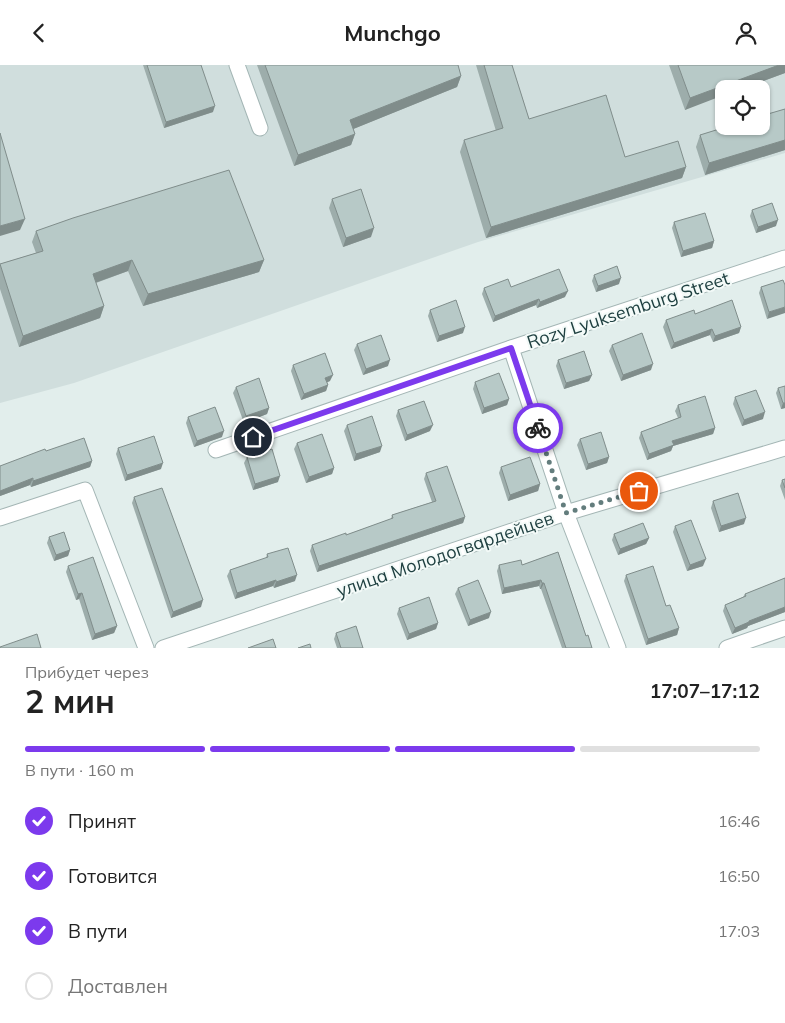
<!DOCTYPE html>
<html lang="ru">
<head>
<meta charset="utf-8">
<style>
	:root { --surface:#fff; --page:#f2f2f2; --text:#222; --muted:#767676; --line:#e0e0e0; --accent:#7c3aed }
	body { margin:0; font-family:Mulish,sans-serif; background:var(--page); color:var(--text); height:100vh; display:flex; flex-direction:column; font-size:19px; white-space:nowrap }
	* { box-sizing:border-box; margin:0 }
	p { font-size:16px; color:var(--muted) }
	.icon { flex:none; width:28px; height:28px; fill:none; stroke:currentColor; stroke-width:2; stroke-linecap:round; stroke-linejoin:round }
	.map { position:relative; height:583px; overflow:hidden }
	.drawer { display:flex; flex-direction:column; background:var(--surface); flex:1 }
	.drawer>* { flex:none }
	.buttons { position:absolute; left:715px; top:15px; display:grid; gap:10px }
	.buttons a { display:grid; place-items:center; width:55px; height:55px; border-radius:10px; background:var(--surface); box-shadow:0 1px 4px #0004; font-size:25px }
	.pin { position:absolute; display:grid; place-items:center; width:42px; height:42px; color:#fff; margin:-21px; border:2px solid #fff; border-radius:50%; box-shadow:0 1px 5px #0007 }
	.courier { position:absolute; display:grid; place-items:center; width:50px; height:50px; margin:-25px; border:4px solid #7c3aed; border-radius:50%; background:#fff; color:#222; box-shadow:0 1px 6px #0007 }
	.head em { font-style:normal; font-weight:700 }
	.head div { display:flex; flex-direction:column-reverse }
	.head { display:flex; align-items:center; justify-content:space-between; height:85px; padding:0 25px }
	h1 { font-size:32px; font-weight:700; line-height:38px }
	.bar { display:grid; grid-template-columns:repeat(4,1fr); gap:8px 5px; align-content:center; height:60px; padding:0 25px }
	.bar i { height:6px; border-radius:4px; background:var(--line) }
	.bar .on { background:var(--accent) }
	.bar p { grid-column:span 4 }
	ol { padding:0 25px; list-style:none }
	li { display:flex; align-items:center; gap:15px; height:55px }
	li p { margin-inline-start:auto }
	li .icon { padding:5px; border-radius:50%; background:var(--accent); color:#fff; stroke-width:4 }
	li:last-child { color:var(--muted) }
	li i { width:28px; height:28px; border:2px solid var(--line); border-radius:50% }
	header { display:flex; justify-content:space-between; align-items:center; height:65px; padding:0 25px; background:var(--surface); font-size:22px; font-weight:700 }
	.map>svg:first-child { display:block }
</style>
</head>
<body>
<header><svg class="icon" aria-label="back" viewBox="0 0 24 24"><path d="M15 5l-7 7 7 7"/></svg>Munchgo<svg class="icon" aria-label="person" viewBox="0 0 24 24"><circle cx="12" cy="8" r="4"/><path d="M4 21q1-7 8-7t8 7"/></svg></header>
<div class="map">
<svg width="785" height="583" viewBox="0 0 785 583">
	<rect width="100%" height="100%" fill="#e2eeec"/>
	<!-- built -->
	<path fill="#d0dedd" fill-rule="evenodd" d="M0 0H785V88L478 177 74 318 0 338ZM724 24H761V61H724Z"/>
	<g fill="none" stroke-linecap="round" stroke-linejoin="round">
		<!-- minor casing -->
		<g stroke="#a4b6b5" stroke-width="17">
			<g id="minor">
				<polyline points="237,0 260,63"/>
				<polyline points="511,283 566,448 618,583"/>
				<polyline points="216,385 511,283 785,193"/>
				<polyline points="0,453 85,425 146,583"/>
				<polyline points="163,583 566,448 785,383"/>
				<polyline points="727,583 785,563"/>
			</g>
		</g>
		<!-- minor -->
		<use href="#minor" stroke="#fff" stroke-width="15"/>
	</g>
	<!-- wall -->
	<g fill="#9dadab">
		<polygon points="143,0 201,0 213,47 164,63"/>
		<polygon points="257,0 458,0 461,11 457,22 353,64 355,69 351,80 294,101"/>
		<polygon points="476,0 512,0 529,54 625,92 686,102 682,113 486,173 460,87 464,75 496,66"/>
		<polygon points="669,0 785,0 785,8 742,24 724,24 685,45"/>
		<polygon points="785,44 785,85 705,110 696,82 700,70"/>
		<polygon points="332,134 371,172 343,182 329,143"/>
		<polygon points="752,145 776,161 756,168 750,151"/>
		<polygon points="674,157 714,176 712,183 681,192 672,163"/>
		<polygon points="36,166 264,195 259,207 143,241 128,206 96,218 104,241 100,253 19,282 0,224 0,199 36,188 32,177"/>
		<polygon points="594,210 619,219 596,227 592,216"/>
		<polygon points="783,215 767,254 759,228 761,222"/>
		<polygon points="511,222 565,232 537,243 536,240 493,257 482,229 484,223"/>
		<polygon points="430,245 463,268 437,277 428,251"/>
		<polygon points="695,249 741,262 739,268 713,277 710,270 671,284 663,262 666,255"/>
		<polygon points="357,279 388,301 363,310 354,285"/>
		<polygon points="612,280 651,305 621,316 609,286"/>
		<polygon points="558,295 592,310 589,316 564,324 556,301"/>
		<polygon points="293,300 330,316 327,317 328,320 326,326 301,335 291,306"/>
		<polygon points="475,317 509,334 507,340 482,349 473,324"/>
		<polygon points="236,322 269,343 267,349 244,358 233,328"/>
		<polygon points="778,323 785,343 781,344 776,328"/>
		<polygon points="735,332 763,354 742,361 733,339"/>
		<polygon points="678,340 715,363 713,369 673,381 671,386 647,395 639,373 641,367 678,353 675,346"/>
		<polygon points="398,345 430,366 405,376 396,351"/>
		<polygon points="188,352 222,372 194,382 186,358"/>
		<polygon points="347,360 380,387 354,396 344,366"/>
		<polygon points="580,374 609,392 607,398 586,405 577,380"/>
		<polygon points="297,378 334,403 332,409 306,418 294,384"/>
		<polygon points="118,383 161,404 125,416 116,389"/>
		<polygon points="46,386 92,396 90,402 31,422 30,420 0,431 0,401"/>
		<polygon points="247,392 278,417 253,425 244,398"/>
		<polygon points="501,402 540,419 538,426 508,436 499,408"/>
		<polygon points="426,408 465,452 463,458 317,507 310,486 312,480 346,470 391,454 392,450 432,437 424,414"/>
		<polygon points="785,414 785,435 780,421 782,415"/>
		<polygon points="134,432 201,542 171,553 132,438"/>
		<polygon points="713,436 744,459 719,467 711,443"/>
		<polygon points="675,461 703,501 687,506 673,467"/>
		<polygon points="614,469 649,473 646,479 618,490 612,475"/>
		<polygon points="49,472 70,485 68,491 54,496 47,478"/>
		<polygon points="558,487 586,571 592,583 562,583 541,524 540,524 539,521 502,529 497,506 499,500 522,500"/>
		<polygon points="267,489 295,516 274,523 273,521 235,534 227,511 230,505 266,493"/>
		<polygon points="68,501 117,561 114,568 92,575 79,534 76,535 66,507"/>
		<polygon points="626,510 666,541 679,563 677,570 646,580 624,516"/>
		<polygon points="785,513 785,547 748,561 747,563 732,569 723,546 725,540 743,532 745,529"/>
		<polygon points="458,523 489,553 468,561 455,529"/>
		<polygon points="399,543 438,558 436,564 407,575 397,549"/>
		<polygon points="336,568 363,583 337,583 334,574"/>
	</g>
	<!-- shaded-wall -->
	<g fill="#808d8b">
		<polygon points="779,0 785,0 785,8 742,24 724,24 724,30 685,45 690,33"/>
		<polygon points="461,11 457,22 346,67 350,55"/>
		<polygon points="215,41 213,47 164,63 166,57"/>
		<polygon points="355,69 351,80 294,101 298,90"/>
		<polygon points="785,75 785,85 705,110 709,98"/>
		<polygon points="686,102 682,113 486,173 491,162"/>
		<polygon points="25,154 20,165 0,171 0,161"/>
		<polygon points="778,155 776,161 756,168 758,162"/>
		<polygon points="374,163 371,172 343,182 346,173"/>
		<polygon points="714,176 712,183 681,192 683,186"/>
		<polygon points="132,195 128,206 89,220 93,209"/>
		<polygon points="264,195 259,207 143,241 148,229"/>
		<polygon points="621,213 619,219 596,227 598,221"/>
		<polygon points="568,226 565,232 537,243 540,237"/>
		<polygon points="539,234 536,240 493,257 495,251"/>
		<polygon points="104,241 100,253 19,282 23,271"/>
		<polygon points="785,242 785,248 767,254 769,247"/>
		<polygon points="465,262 463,268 437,277 439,271"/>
		<polygon points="741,262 739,268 713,277 715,271"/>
		<polygon points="712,264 710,270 671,284 674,278"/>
		<polygon points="390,295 388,301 363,310 366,304"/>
		<polygon points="653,299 651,305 621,316 623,310"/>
		<polygon points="333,310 330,316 323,319 325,313"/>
		<polygon points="592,310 589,316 564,324 566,318"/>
		<polygon points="328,320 326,326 301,335 304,329"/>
		<polygon points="509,334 507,340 482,349 484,343"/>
		<polygon points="783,338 785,338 785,343 781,344"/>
		<polygon points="269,343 267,349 244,358 246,351"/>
		<polygon points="765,347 763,354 742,361 744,355"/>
		<polygon points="433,360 430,366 405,376 407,370"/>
		<polygon points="715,363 713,369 673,381 671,386 647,395 649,389 672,376"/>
		<polygon points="224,366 222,372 194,382 197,376"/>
		<polygon points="382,381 380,387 354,396 356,389"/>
		<polygon points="609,392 607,398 586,405 588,399"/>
		<polygon points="92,396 90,402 31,422 33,416"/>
		<polygon points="163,398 161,404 125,416 127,410"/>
		<polygon points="334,403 332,409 306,418 309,412"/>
		<polygon points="280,411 278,417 253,425 255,419"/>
		<polygon points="33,413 30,420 0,431 0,426"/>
		<polygon points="540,419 538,426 508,436 510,430"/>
		<polygon points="465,452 463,458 317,507 319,501"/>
		<polygon points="746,453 744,459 719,467 721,461"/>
		<polygon points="649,473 646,479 618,490 620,484"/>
		<polygon points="70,485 68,491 54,496 56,490"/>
		<polygon points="706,494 703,501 687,506 690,500"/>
		<polygon points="297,510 295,516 274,523 276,517"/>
		<polygon points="276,515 273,521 235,534 237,528"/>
		<polygon points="541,515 539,521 502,529 504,523"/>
		<polygon points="542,518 544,518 541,524 540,524"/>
		<polygon points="82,528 79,534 76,535 78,529"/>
		<polygon points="203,535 201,542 171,553 173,547"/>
		<polygon points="785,542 785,547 748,561 747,563 732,569 735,563 749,556"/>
		<polygon points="491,547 489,553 468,561 470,555"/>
		<polygon points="438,558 436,564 407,575 409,569"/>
		<polygon points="117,561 114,568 92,575 95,569"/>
		<polygon points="679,563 677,570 646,580 648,574"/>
	</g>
	<!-- building -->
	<g fill="#b7c9c7" stroke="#808d8b">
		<polygon points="147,0 201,0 215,41 166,57"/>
		<polygon points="265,0 458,0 461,11 350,55 355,69 298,90"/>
		<polygon points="484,0 512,0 529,54 606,30 625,92 678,76 686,102 491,162 464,75 503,63"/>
		<polygon points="678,0 779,0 690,33"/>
		<polygon points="785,44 785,75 709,98 700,70 729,61 761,61 761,51"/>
		<polygon points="0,68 25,154 0,161"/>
		<polygon points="229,105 264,195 148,229 132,195 93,209 104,241 23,271 0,199 43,186 36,166 73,153"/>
		<polygon points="361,124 374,163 346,173 332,134"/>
		<polygon points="772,138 778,155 758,162 752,145"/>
		<polygon points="705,148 714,176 683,186 674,157"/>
		<polygon points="617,201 621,213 598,221 594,210"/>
		<polygon points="559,204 568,226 540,237 539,234 495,251 484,223 508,214 511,222"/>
		<polygon points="783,215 785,220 785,242 769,247 761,222"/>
		<polygon points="456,235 465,262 439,271 430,245"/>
		<polygon points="732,235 741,262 715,271 712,264 674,278 666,255 694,245 695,249"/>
		<polygon points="642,268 653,299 623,310 612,280"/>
		<polygon points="381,270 390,295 366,304 357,279"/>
		<polygon points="584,286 592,310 566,318 558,295"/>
		<polygon points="325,288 333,310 325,313 328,320 304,329 293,300"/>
		<polygon points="499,308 509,334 484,343 475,317"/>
		<polygon points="259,313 269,343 246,351 236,322"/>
		<polygon points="785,321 785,338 783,338 778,323"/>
		<polygon points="756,325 765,347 744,355 735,332"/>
		<polygon points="705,331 715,363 672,376 674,380 649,389 641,367 681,352 678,340"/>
		<polygon points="424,336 433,360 407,370 398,345"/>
		<polygon points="215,342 224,366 197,376 188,352"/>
		<polygon points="372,351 382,381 356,389 347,360"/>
		<polygon points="601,367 609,392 588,399 580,374"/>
		<polygon points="322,369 334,403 309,412 297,378"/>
		<polygon points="154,371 163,398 127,410 118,383"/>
		<polygon points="84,373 92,396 33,416 33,413 0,426 0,401 45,384 46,386"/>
		<polygon points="272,384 280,411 255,419 247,392"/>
		<polygon points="530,392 540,419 510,430 501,402"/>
		<polygon points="447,401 465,452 319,501 312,480 346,468 346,470 393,453 392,450 436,436 426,408"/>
		<polygon points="785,414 785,423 782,415"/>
		<polygon points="162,423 203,535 173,547 134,432"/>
		<polygon points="738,428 746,453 721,461 713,436"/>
		<polygon points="691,455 706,494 690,500 675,461"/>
		<polygon points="643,458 649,473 620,484 614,469"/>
		<polygon points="64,467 70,485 56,490 49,472"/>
		<polygon points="288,483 297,510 276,517 276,515 237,528 230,505 268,492 267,489"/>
		<polygon points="558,487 586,571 588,570 592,583 566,583 544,518 542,518 541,515 504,523 499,500 521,495 522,500"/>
		<polygon points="93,492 117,561 95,569 82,528 78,529 68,501"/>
		<polygon points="653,501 666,541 670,540 679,563 648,574 626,510"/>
		<polygon points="785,513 785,542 749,556 749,557 735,563 725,540 746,531 745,529"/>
		<polygon points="478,515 491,547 470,555 458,523"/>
		<polygon points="429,532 438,558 409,569 399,543"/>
		<polygon points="356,561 363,583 341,583 336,568"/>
		<polygon points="37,569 41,583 0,583 0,582"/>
		<polygon points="273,574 276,583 248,583"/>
		<polygon points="310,579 311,583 298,583"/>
	</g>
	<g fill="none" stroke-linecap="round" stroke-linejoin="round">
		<!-- done -->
		<polyline stroke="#637d7d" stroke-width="5" stroke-dasharray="0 9" points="538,363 566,448 639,426"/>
		<!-- route -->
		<polyline stroke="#7c3aed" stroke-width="6" points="253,372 511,283 538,363"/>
	</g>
	<g text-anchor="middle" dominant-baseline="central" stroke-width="4" stroke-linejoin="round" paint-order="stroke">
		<!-- street labels -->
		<g font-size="18" fill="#1f4041" stroke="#f3faf8">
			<text transform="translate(628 245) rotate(-18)">Rozy Lyuksemburg Street</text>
			<text transform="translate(445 489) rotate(-19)">улица Молодогвардейцев</text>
		</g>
	</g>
</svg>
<div class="buttons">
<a><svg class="icon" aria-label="locate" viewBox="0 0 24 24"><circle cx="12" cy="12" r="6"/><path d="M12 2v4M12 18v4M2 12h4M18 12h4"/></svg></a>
</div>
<div class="pin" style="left:639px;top:426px;background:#ea580c"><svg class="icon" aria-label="bag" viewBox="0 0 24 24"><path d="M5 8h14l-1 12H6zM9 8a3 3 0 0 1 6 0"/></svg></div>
<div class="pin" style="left:253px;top:372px;background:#1f2937"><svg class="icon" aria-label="home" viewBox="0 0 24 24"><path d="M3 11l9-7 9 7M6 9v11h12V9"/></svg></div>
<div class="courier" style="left:538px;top:363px"><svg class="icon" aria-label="bike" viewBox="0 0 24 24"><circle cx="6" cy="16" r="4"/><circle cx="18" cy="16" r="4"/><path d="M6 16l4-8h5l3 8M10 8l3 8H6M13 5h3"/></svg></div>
</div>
<section class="drawer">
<div class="head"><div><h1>2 мин</h1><p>Прибудет через</p></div><em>17:07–17:12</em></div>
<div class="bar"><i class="on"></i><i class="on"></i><i class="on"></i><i></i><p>В пути · 160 m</p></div>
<ol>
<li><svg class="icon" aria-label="check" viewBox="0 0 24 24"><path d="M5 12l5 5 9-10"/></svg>Принят<p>16:46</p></li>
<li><svg class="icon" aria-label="check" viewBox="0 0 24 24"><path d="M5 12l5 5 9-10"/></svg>Готовится<p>16:50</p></li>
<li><svg class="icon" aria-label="check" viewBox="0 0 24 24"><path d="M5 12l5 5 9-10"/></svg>В пути<p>17:03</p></li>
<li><i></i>Доставлен</li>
</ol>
</section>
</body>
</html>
